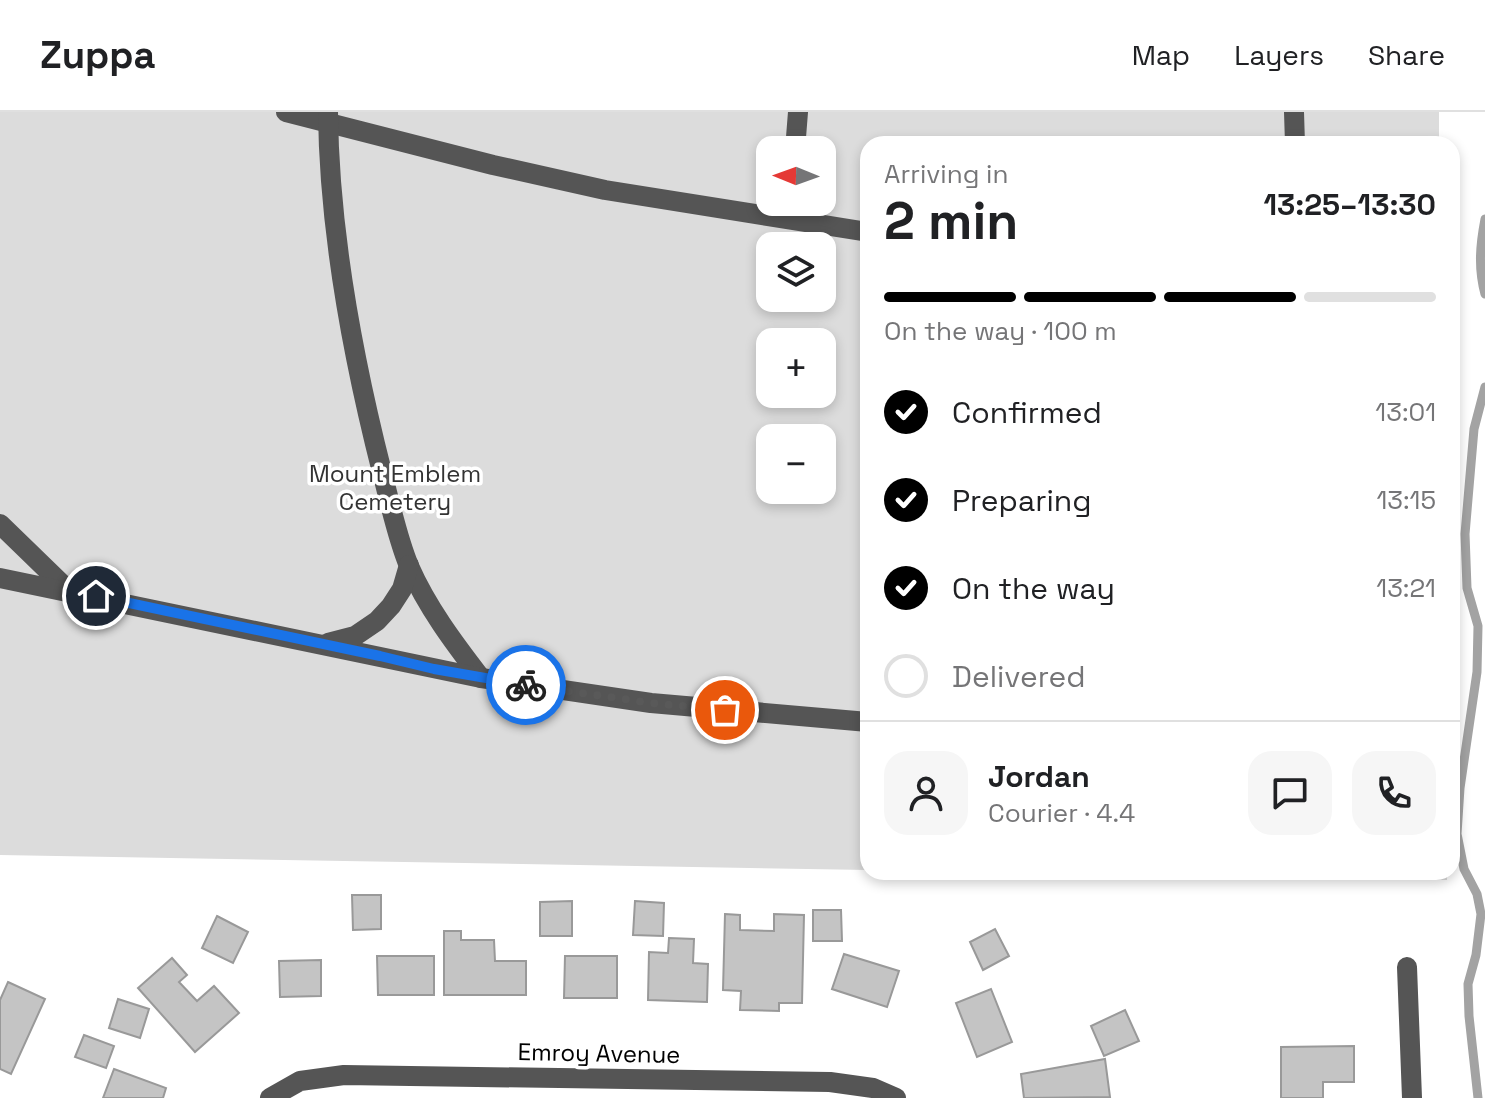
<!DOCTYPE html>
<html lang="en">
<head>
<meta charset="utf-8">
<style>
	:root { --surface:#fff; --page:#f6f6f6; --text:#202124; --muted:#757577; --line:#e0e0e0; --accent:#000 }
	body { margin:0; font-family:"Space Grotesk",sans-serif; background:var(--page); color:var(--text); height:100vh; display:flex; flex-direction:column; font-size:30px; white-space:nowrap }
	* { box-sizing:border-box; margin:0 }
	p { font-size:26px; color:var(--muted) }
	.icon { flex:none; width:44px; height:44px; fill:none; stroke:currentColor; stroke-width:2; stroke-linecap:round; stroke-linejoin:round }
	.map { position:relative; flex:1; overflow:hidden }
	.side { position:absolute; left:860px; top:24px; width:600px; height:744px; display:flex; flex-direction:column; background:var(--surface); border-radius:24px; box-shadow:0 4px 12px #0003 }
	.side>* { flex:none }
	.needle { width:52px; rotate:271deg }
	.controls { position:absolute; left:756px; top:24px; display:grid; gap:16px }
	.controls a { display:grid; place-items:center; width:80px; height:80px; border-radius:16px; background:var(--surface); box-shadow:0 4px 12px #0003; font-size:40px }
	.pin { position:absolute; display:grid; place-items:center; width:68px; height:68px; color:#fff; margin:-34px; border:4px solid #fff; border-radius:50%; box-shadow:0 2px 8px #0007 }
	.courier { position:absolute; display:grid; place-items:center; width:80px; height:80px; margin:-40px; border:6px solid #1a73e8; border-radius:50%; background:#fff; color:#222; box-shadow:0 2px 10px #0007 }
	.summary em { font-style:normal; font-weight:700 }
	.summary div { display:flex; flex-direction:column-reverse }
	.summary { display:flex; align-items:center; justify-content:space-between; height:136px; padding:0 24px }
	h1 { font-size:52px; font-weight:700; line-height:60px }
	.bar { display:grid; grid-template-columns:repeat(4,1fr); gap:12px 8px; align-content:center; height:96px; padding:0 24px }
	.bar i { height:10px; border-radius:6px; background:var(--line) }
	.bar .current { background:var(--accent) }
	.bar p { grid-column:span 4 }
	.line { display:flex; align-items:center; gap:20px; padding:0 24px; border-top:2px solid var(--line) }
	.line div { flex:1 }
	.round { display:grid; place-items:center; flex:none; width:84px; height:84px; border-radius:24px; background:var(--page) }
	ol { padding:0 24px; list-style:none }
	li { display:flex; align-items:center; gap:24px; height:88px }
	li p { margin-inline-start:auto }
	li .icon { padding:8px; border-radius:50%; background:var(--accent); color:#fff; stroke-width:4 }
	li:last-child { color:var(--muted) }
	li i { width:44px; height:44px; border:4px solid var(--line); border-radius:50% }
	header { display:flex; align-items:center; gap:48px; box-sizing:border-box; height:112px; padding:0 40px; background:var(--surface); border-bottom:2px solid var(--line) }
	header strong { font-size:38px }
	nav { display:flex; gap:44px; margin-inline-start:auto; font-size:28px }
	.map>svg:first-child { display:block }
</style>
</head>
<body>
<header>
<strong>Zuppa</strong>
<nav><a>Map</a><a>Layers</a><a>Share</a></nav>
</header>
<div class="map">
<svg width="1485" height="986" viewBox="0 0 1485 986">
	<rect width="100%" height="100%" fill="#fff"/>
	<!-- green -->
	<g fill="#dcdcdc" fill-rule="evenodd">
		<path d="M0 0H1439V32H868V758L0 743ZM770 38H822V90H770ZM770 134H822V186H770ZM770 230H822V282H770ZM770 326H822V378H770Z"/>
		<polygon points="989,760 1447,760 1447,768"/>
	</g>
	<g fill="none" stroke-linecap="round" stroke-linejoin="round">
		<!-- stream -->
		<g stroke="#a3a3a3" stroke-width="9">
			<path d="M1485 107C1480 133 1478 156 1485 182"/>
			<polyline points="1478,986 1469,904 1468,872 1476,843 1481,802 1477,782 1464,757 1457,722 1460,676 1477,560 1478,514 1467,476 1465,422 1474,317 1485,275"/>
		</g>
	</g>
	<!-- building -->
	<g fill="#c4c4c4" stroke="#999" stroke-width="2">
		<polygon points="352,783 381,783 381,817 353,818"/>
		<polygon points="572,789 572,824 540,824 540,790"/>
		<polygon points="635,789 664,791 663,824 633,823"/>
		<polygon points="813,798 841,798 842,829 813,829"/>
		<polygon points="725,802 740,803 740,818 774,819 774,802 804,803 802,891 779,891 779,899 740,898 741,879 723,878"/>
		<polygon points="217,804 248,820 233,851 202,836"/>
		<polygon points="995,817 1009,844 983,858 970,830"/>
		<polygon points="444,819 461,819 461,828 494,828 495,849 526,849 526,883 444,883"/>
		<polygon points="669,826 694,827 693,851 708,852 707,890 648,888 649,840 668,841"/>
		<polygon points="844,842 899,859 887,895 832,877"/>
		<polygon points="377,844 434,844 434,883 378,883"/>
		<polygon points="565,844 617,844 617,886 564,886"/>
		<polygon points="172,846 187,863 179,870 197,889 214,874 239,901 195,940 138,876"/>
		<polygon points="321,848 321,884 280,885 279,849"/>
		<polygon points="8,870 45,887 11,962 0,957 0,888"/>
		<polygon points="991,877 1012,930 977,945 956,891"/>
		<polygon points="118,887 149,897 140,926 109,916"/>
		<polygon points="1125,898 1139,929 1104,944 1091,914"/>
		<polygon points="84,923 114,934 106,956 75,945"/>
		<polygon points="1354,934 1354,970 1323,970 1323,986 1281,986 1281,935"/>
		<polygon points="1105,947 1110,985 1024,986 1021,962"/>
		<polygon points="114,957 166,976 163,986 103,986"/>
	</g>
	<g fill="none" stroke-linecap="round" stroke-linejoin="round">
		<!-- minor -->
		<g stroke="#555" stroke-width="20">
			<polyline points="286,0 493,53 605,78 868,120"/>
			<path d="M328 0C329 118 353 246 382 360 390 391 397 425 409 454 427 495 454 531 481 566"/>
			<polyline points="1294,0 1295,32"/>
			<polyline points="795,38 798,0"/>
			<polyline points="0,412 68,478"/>
			<polyline points="0,466 481,566 651,591 868,610"/>
			<polyline points="328,531 355,524 377,509 391,494 402,477 409,453"/>
			<polyline points="1407,855 1412,986"/>
			<polyline points="270,986 300,969 344,963 830,970 873,976 896,986"/>
		</g>
	</g>
	<g fill="none" stroke-linecap="round" stroke-linejoin="round">
		<!-- done -->
		<polyline stroke="#595959" stroke-width="8" stroke-dasharray="0 14.4" points="526,573 651,591 725,598"/>
		<!-- route -->
		<polyline stroke="#1a73e8" stroke-width="10" points="96,484 380,544 434,557 526,573"/>
	</g>
	<g text-anchor="middle" dominant-baseline="central" stroke-width="7" stroke-linejoin="round" paint-order="stroke">
		<!-- park labels -->
		<g font-size="24" fill="#333" stroke="#fff">
			<text x="395" y="361">Mount Emblem<tspan x="395" dy="28">Cemetery</tspan></text>
		</g>
		<!-- street labels -->
		<g font-size="24" fill="#000" stroke="#fff">
			<text transform="translate(599 941) rotate(1)">Emroy Avenue</text>
		</g>
	</g>
</svg>
<div class="controls">
<a><svg class="needle" viewBox="-14 -14 28 28"><path d="M0-13l5 13h-10z" fill="#e53935"/><path d="M0 13l5-13h-10z" fill="#757577"/></svg></a>
<a><svg class="icon" aria-label="layers" viewBox="0 0 24 24"><path d="M12 4l9 5-9 5-9-5zM3 14l9 5 9-5"/></svg></a>
<a>+</a>
<a>−</a>
</div>
<div class="pin" style="left:725px;top:598px;background:#ea580c"><svg class="icon" aria-label="bag" viewBox="0 0 24 24"><path d="M5 8h14l-1 12H6zM9 8a3 3 0 0 1 6 0"/></svg></div>
<div class="pin" style="left:96px;top:484px;background:#1f2937"><svg class="icon" aria-label="home" viewBox="0 0 24 24"><path d="M3 11l9-7 9 7M6 9v11h12V9"/></svg></div>
<div class="courier" style="left:526px;top:573px"><svg class="icon" aria-label="bike" viewBox="0 0 24 24"><circle cx="6" cy="16" r="4"/><circle cx="18" cy="16" r="4"/><path d="M6 16l4-8h5l3 8M10 8l3 8H6M13 5h3"/></svg></div>
<section class="side">
<div class="summary"><div><h1>2 min</h1><p>Arriving in</p></div><em>13:25–13:30</em></div>
<div class="bar"><i class="current"></i><i class="current"></i><i class="current"></i><i></i><p>On the way · 100 m</p></div>
<ol>
<li><svg class="icon" aria-label="check" viewBox="0 0 24 24"><path d="M5 12l5 5 9-10"/></svg>Confirmed<p>13:01</p></li>
<li><svg class="icon" aria-label="check" viewBox="0 0 24 24"><path d="M5 12l5 5 9-10"/></svg>Preparing<p>13:15</p></li>
<li><svg class="icon" aria-label="check" viewBox="0 0 24 24"><path d="M5 12l5 5 9-10"/></svg>On the way<p>13:21</p></li>
<li><i></i>Delivered</li>
</ol>
<div class="line" style="height:144px"><a class="round"><svg class="icon" aria-label="person" viewBox="0 0 24 24"><circle cx="12" cy="8" r="4"/><path d="M4 21q1-7 8-7t8 7"/></svg></a><div><b>Jordan</b><p>Courier · 4.4</p></div><a class="round"><svg class="icon" aria-label="chat" viewBox="0 0 24 24"><path d="M4 5h16v11H9l-5 4z"/></svg></a><a class="round"><svg class="icon" aria-label="phone" viewBox="0 0 24 24"><path d="M5 4h4l2 5-3 2q2 4 5 5l2-3 5 2v4C11 20 4 13 5 4z"/></svg></a></div>
</section>
</div>
</body>
</html>
